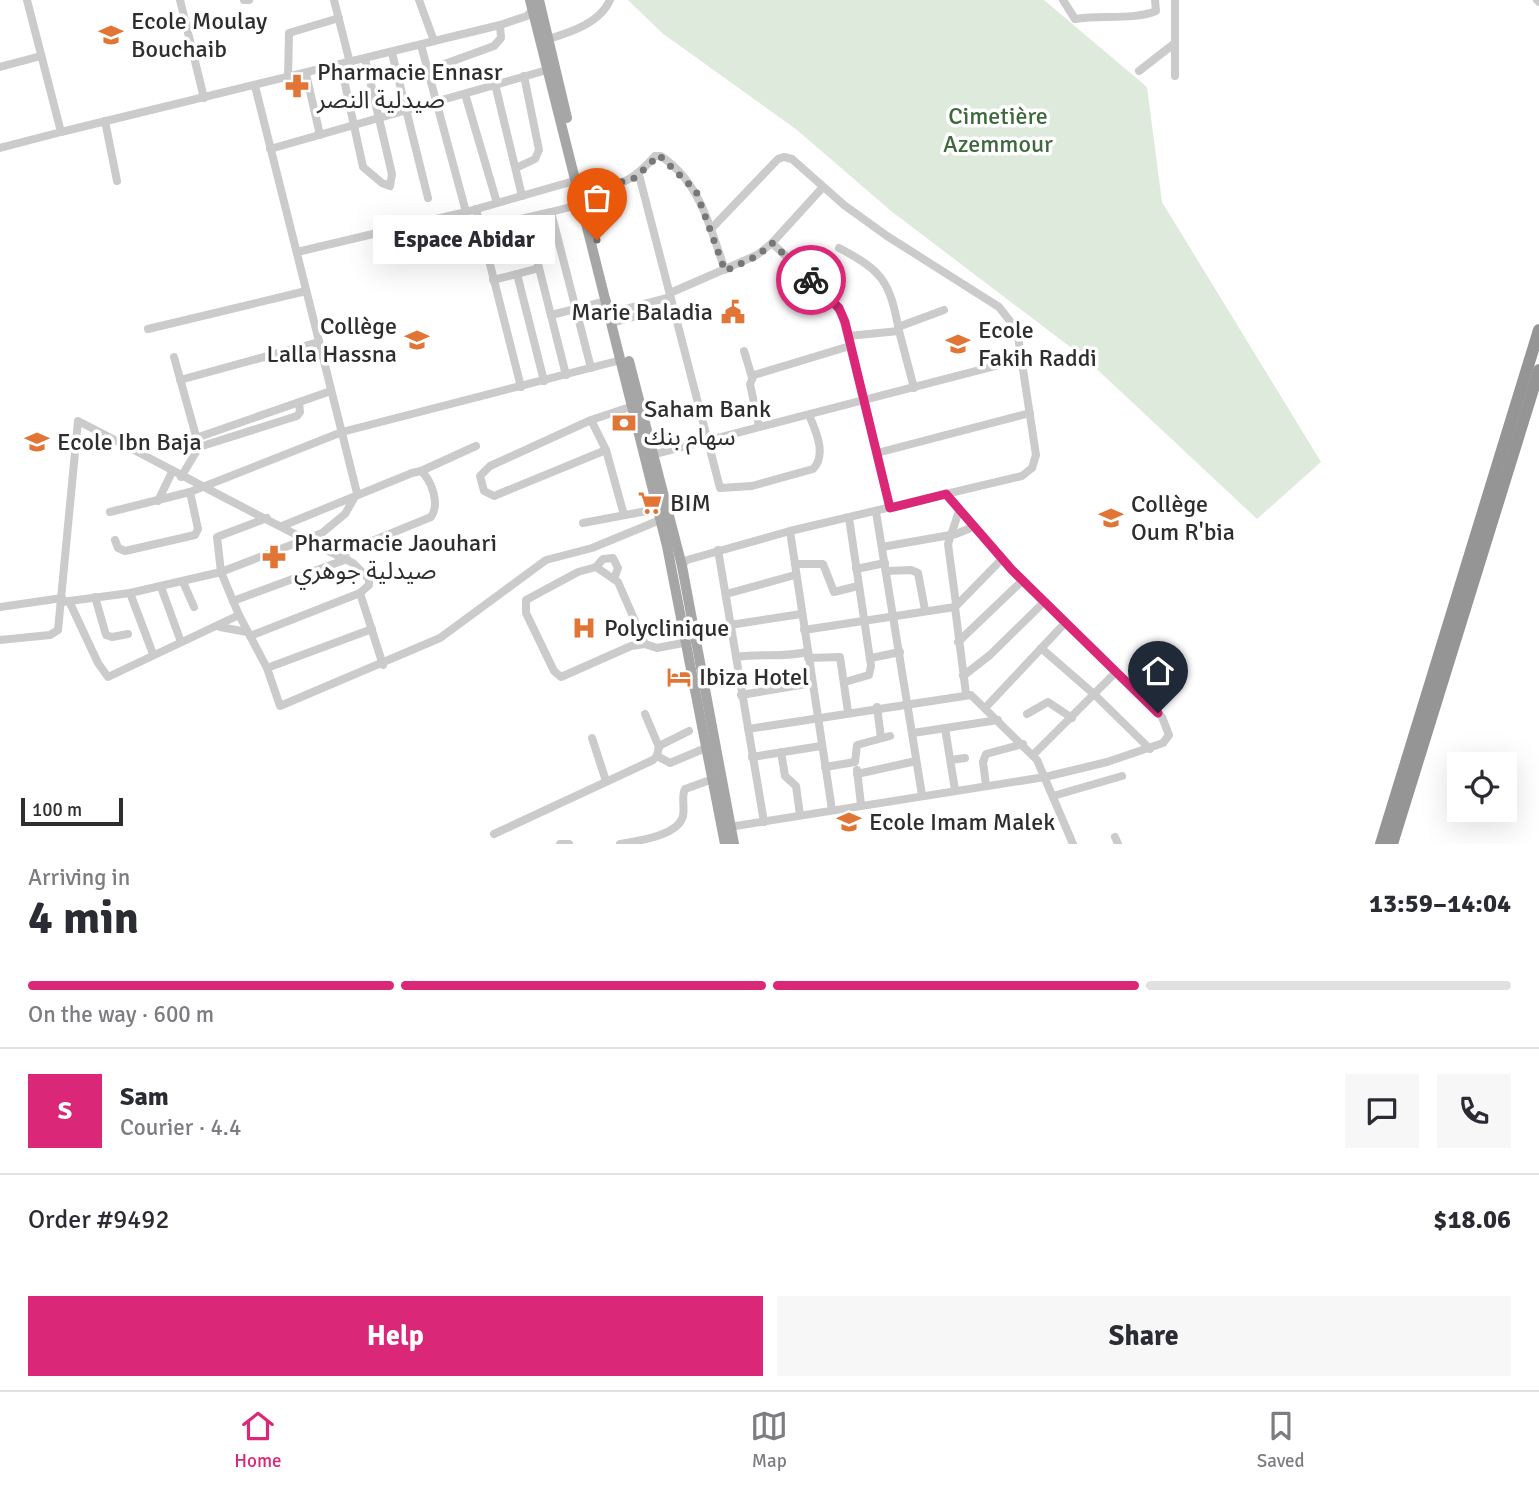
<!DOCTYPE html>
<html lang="en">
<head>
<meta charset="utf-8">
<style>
	:root { --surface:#fff; --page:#f7f7f7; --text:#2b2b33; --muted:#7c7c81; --line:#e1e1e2; --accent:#db2777 }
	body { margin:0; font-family:Signika,"Noto Sans Arabic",sans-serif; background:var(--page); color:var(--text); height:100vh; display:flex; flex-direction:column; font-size:26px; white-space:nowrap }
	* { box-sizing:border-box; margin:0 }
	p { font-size:23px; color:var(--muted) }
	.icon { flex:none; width:38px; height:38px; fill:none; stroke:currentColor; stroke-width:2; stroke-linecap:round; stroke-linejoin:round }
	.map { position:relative; height:844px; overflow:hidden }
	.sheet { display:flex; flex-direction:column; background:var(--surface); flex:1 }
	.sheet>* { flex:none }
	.controls { position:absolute; left:1447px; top:752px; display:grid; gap:14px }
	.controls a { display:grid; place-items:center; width:70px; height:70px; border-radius:0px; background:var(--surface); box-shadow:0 7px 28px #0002; font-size:35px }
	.scale { position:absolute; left:21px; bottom:18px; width:102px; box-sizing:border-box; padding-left:7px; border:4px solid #2e2e2e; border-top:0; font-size:19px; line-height:24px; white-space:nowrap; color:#2e2e2e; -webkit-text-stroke:5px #fff; paint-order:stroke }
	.pin { position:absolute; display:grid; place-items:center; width:60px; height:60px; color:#fff; margin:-72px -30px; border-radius:50% 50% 50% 0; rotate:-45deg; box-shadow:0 0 7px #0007 }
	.pin .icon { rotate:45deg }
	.courier { position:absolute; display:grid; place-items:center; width:70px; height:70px; margin:-35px; border:5px solid #db2777; border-radius:50%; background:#fff; color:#222; box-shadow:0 2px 9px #0007 }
	.bubble { position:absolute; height:49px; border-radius:0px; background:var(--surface); box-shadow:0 7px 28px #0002; font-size:23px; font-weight:700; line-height:49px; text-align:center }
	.summary em { font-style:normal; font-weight:700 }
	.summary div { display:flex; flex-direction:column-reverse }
	.summary { display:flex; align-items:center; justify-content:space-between; height:119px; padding:0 28px }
	h1 { font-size:46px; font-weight:700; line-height:52px }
	.bar { display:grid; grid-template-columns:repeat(4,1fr); gap:10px 7px; align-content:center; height:84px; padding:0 28px }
	.bar i { height:9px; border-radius:5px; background:var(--line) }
	.bar .selected { background:var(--accent) }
	.bar p { grid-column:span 4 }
	.line { display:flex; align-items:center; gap:18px; padding:0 28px; border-top:2px solid var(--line) }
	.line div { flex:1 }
	.round { display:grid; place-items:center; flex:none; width:74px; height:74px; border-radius:0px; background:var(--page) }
	.cta { display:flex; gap:14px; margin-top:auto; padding:14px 28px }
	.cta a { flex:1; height:80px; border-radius:0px; background:var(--accent); color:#fff; font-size:28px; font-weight:700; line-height:80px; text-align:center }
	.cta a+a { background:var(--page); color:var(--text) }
	.tabs { display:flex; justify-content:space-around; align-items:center; height:98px; border-top:2px solid var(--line); background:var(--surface); font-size:19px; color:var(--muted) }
	.tabs a { display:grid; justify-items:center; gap:4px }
	.tabs .selected { color:var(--accent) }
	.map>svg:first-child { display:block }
</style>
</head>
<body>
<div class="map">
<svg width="1539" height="844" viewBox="0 0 1539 844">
	<rect width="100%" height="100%" fill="#fff"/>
	<!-- green -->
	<polygon fill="#deebdc" points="628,0 1044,0 1147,87 1162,202 1321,462 1257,519 1086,359 891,211 797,130 662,33"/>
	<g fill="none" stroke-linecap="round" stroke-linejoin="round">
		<!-- minor -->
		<g stroke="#cbcbcb" stroke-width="8">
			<polyline points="27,0 61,132 500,25 527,16 533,9"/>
			<polyline points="180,0 204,98"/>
			<polyline points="244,0 249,0"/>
			<polyline points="334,0 350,63"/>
			<polyline points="419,0 434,41"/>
			<path d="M1063 0 1075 19C1101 14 1131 21 1156 11L1155 0"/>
			<polyline points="1537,0 1539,2"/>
			<path d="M549 39C571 32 600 23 610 0"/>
			<polyline points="421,45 466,212"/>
			<polyline points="392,53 428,198"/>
			<polyline points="341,66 363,167 382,183 390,186 392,174 365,59"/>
			<polyline points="0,67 41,56"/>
			<polyline points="428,70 494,46 501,38 500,25"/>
			<polyline points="1139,71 1175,43"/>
			<polyline points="306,74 320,135"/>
			<polyline points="1175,76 1175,0"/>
			<polyline points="288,78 289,33 339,18"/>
			<polyline points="495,84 522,196"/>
			<polyline points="465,94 497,203"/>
			<polyline points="105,121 117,181"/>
			<polyline points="0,148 61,132"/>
			<polyline points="270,149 547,70"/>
			<polyline points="516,168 535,159 539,150 524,76"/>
			<path d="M639 175 720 488 752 486 813 469C827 455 816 431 809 415"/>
			<path d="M580 194C618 183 628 187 655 156H661C701 183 710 228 725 270"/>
			<polyline points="476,209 521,387"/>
			<polyline points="551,212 582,204"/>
			<polyline points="481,228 551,212 591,368"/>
			<polyline points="772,243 828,296 842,314 890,508"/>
			<polyline points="533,244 566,375"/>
			<path d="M839 248C883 271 890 282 899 331"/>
			<polyline points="297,252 466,212 581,179"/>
			<polyline points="486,256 557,238"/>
			<polyline points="517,274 539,268"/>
			<polyline points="493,280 517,274 544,381"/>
			<polyline points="670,293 757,255 772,243 823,187"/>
			<polyline points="610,313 670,297"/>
			<polyline points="551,315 607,301"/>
			<polyline points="612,323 672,306"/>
			<polyline points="898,327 944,310"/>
			<polyline points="148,329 306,291"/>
			<polyline points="848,336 899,331 914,388"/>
			<polyline points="744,351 752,377"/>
			<polyline points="174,357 199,447 181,477"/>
			<polyline points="180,380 319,342"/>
			<polyline points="591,420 606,450 494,496 484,491 480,476 490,466 591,420 633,406"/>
			<polyline points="759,426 750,384 754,375 850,346"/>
			<polyline points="196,438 331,391"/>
			<polyline points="199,447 297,416 300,412 299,403"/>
			<polyline points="606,450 624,515"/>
			<polyline points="877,453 1030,413"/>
			<polyline points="648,456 1022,359"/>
			<polyline points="421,471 476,446"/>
			<polyline points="158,501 172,472"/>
			<polyline points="110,512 190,492 342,432 621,360"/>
			<polyline points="876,512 922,795"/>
			<polyline points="583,523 657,509"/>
			<path d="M282 526 412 473 421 471C432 481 440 504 431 517L338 555"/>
			<polyline points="790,531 832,810"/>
			<polyline points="115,540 118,548 125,551 195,535 198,529 190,492"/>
			<polyline points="882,547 956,534 973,527"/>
			<polyline points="718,550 764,822"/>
			<polyline points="795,564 823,564 834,592 858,586"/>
			<polyline points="681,566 687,560 790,531 1022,476 1032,468 1036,455 1017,330 999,307 887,236 844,205 792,159 784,157 778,159 711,229"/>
			<polyline points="596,567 603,559 613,558 618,568 614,579"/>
			<polyline points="856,569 885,563"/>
			<polyline points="887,571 911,570 918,573 925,610"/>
			<polyline points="183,582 194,607"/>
			<polyline points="161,587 181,642"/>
			<polyline points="130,593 153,654"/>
			<polyline points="726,594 795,575"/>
			<polyline points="95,597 106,635 112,637 128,634"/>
			<polyline points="69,601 98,663 108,677 239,615 233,601 347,559"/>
			<polyline points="233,601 221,572 217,537 267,518"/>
			<polyline points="62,602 130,593 221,572 322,533 345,514 357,493 255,86"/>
			<polyline points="956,604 948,544 959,511"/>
			<polyline points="0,607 62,598"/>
			<polyline points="239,615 267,668 280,706 440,638 546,560 592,548 660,520"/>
			<polyline points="730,625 801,614"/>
			<polyline points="220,627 247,632"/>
			<polyline points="804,630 955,607"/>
			<polyline points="250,636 360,593 383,665"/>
			<path d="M0 640 50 635 58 630 78 421C170 468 260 518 353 563L369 579V585L360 593"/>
			<polyline points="958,642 1022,581"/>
			<polyline points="645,644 631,646 561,677 554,671 526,613 526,600 578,572 596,567 618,582 645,644 657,648 688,642"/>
			<polyline points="1041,648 1095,695 1150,749"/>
			<path d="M736 657C761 653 783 658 807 652"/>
			<polyline points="808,658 840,657 848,712"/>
			<polyline points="871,658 900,652"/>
			<polyline points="267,668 372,629"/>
			<polyline points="963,676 990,655 1044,602"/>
			<polyline points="845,682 869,675 871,666 849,518"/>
			<polyline points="966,694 955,607 1002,559"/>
			<polyline points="741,695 812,683"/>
			<polyline points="877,707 881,738"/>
			<polyline points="986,707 1065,623"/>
			<polyline points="645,714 659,747"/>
			<polyline points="1027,714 1048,702 1072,718"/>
			<polyline points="945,728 955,790"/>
			<polyline points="748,729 971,695 1037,760 1073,844"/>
			<polyline points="913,733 998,720"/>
			<polyline points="592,738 606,781"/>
			<polyline points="781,752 785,776 796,786 800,815"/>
			<polyline points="1033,755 1116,672"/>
			<polyline points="657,756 670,763 708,747"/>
			<polyline points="752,757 821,746"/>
			<polyline points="951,760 965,758"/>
			<polyline points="825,767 855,762 857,745 890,736"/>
			<polyline points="857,770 861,805"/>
			<polyline points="857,774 916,761"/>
			<polyline points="986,785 983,762 986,754 1023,744"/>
			<polyline points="1053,796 1122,776"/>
			<polyline points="729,827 1045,777 1107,762 1163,743 1169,735 1162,717 1022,581 946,494"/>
			<polyline points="494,834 653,760 657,756 659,746 689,731"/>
			<polyline points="1115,837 1118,844"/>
			<polyline points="560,844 569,844"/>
			<path d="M620 844C637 841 678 836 683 816 685 806 681 797 685 789L713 779"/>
		</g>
		<!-- major -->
		<g stroke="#a6a6a6" stroke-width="10">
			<polyline points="530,0 667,546 725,844"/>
			<polyline points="539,0 567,118"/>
			<polyline points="629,361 682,566 734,844"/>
		</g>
		<!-- highway -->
		<g stroke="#959595" stroke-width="12">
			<polyline points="1381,844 1539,330"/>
			<polyline points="1392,844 1539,370"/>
		</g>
	</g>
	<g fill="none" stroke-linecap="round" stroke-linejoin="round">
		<!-- done -->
		<polyline stroke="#777" stroke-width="7" stroke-dasharray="0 12.6" points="597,240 584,193 635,178 659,155 696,191 725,271 757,256 772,243 811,280"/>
		<!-- route -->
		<polyline stroke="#db2777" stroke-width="9" points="811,280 839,308 845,322 890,508 946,494 1012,570 1158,713"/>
	</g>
	<!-- icons -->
	<defs>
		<g id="school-bare" transform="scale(1.89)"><path d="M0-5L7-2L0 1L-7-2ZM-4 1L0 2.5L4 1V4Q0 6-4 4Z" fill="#e17535" stroke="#fff" stroke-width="2.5" paint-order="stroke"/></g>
		<g id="pharmacy-bare" transform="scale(1.89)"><path d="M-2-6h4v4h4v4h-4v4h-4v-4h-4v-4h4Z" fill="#e17535" stroke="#fff" stroke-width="2.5" paint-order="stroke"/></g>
		<g id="civic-bare" transform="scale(1.89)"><path d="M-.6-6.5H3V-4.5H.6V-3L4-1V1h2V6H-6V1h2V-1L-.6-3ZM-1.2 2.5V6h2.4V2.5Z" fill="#e17535" stroke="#fff" stroke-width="2.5" paint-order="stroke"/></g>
		<g id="bank-bare" transform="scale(1.89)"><path d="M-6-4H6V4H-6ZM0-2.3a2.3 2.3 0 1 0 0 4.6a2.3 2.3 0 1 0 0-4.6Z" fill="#e17535" stroke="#fff" stroke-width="2.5" paint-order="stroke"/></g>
		<g id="supermarket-bare" transform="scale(1.89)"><path d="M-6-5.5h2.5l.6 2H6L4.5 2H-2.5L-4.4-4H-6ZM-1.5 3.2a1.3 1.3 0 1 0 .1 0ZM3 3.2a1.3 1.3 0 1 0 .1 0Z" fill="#e17535" stroke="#fff" stroke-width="2.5" paint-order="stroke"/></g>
		<g id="hospital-bare" transform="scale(1.89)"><path d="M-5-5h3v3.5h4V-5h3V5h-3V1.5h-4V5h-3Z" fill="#e17535" stroke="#fff" stroke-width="2.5" paint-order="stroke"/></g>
		<g id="hotel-bare" transform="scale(1.89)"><path d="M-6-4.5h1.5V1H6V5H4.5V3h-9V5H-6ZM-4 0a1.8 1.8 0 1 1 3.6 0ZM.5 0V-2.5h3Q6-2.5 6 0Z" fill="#e17535" stroke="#fff" stroke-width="2.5" paint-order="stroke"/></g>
	</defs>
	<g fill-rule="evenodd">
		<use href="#school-bare" x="111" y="35"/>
		<use href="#pharmacy-bare" x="297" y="86"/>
		<use href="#civic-bare" x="733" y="312"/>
		<use href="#school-bare" x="417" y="340"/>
		<use href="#school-bare" x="958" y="344"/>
		<use href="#bank-bare" x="624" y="423"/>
		<use href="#school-bare" x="37" y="442"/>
		<use href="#supermarket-bare" x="650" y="503"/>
		<use href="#school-bare" x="1111" y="518"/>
		<use href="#pharmacy-bare" x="274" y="557"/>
		<use href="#hospital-bare" x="584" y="628"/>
		<use href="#hotel-bare" x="679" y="677"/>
		<use href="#school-bare" x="849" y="822"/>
	</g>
	<g text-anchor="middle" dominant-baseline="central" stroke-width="7" stroke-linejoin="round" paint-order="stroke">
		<!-- poi labels -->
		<g font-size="24" fill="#2e2e2e" stroke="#fff" text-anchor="start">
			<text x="131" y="21">Ecole Moulay<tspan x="131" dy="28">Bouchaib</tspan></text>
			<text x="317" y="72">Pharmacie Ennasr<tspan x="317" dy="28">صيدلية النصر</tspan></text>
			<text x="713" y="312" text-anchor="end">Marie Baladia</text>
			<text x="397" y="326" text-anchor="end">Collège<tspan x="397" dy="28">Lalla Hassna</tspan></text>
			<text x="978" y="330">Ecole<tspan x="978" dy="28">Fakih Raddi</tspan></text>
			<text x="644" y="409">Saham Bank<tspan x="644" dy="28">سهام بنك</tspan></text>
			<text x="57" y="442">Ecole Ibn Baja</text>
			<text x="670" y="503">BIM</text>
			<text x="1131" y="504">Collège<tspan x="1131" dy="28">Oum R'bia</tspan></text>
			<text x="294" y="543">Pharmacie Jaouhari<tspan x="294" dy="28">صيدلية جوهري</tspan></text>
			<text x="604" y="628">Polyclinique</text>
			<text x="699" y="677">Ibiza Hotel</text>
			<text x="869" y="822">Ecole Imam Malek</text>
		</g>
		<!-- park labels -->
		<g font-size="24" fill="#3e693d" stroke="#fff">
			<text x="998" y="116">Cimetière<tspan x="998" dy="28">Azemmour</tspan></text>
		</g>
	</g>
</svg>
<div class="controls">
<a><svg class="icon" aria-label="locate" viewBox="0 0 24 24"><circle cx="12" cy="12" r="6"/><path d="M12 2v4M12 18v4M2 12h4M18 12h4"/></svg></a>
</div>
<div class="scale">100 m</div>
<div class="pin" style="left:597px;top:240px;background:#ea580c"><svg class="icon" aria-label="bag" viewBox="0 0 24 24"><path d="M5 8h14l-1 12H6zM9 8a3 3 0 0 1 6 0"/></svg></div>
<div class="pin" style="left:1158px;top:713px;background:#1f2937"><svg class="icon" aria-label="home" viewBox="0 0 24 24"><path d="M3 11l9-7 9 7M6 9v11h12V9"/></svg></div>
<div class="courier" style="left:811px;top:280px"><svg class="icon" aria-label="bike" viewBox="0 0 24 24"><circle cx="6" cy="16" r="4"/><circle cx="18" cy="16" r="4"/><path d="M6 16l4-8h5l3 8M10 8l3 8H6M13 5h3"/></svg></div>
<div class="bubble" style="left:373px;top:215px;width:182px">Espace Abidar</div>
</div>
<section class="sheet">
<div class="summary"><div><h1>4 min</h1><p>Arriving in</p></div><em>13:59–14:04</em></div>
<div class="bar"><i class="selected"></i><i class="selected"></i><i class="selected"></i><i></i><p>On the way · 600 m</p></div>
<div class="line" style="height:126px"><b class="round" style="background:var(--accent);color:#fff">S</b><div><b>Sam</b><p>Courier · 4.4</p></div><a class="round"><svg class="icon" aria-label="chat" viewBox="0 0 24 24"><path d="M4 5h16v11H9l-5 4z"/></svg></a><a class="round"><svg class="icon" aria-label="phone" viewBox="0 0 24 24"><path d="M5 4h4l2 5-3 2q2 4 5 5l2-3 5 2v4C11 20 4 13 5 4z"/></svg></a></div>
<div class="line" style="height:91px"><div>Order #9492</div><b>$18.06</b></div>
<div class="cta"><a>Help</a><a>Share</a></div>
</section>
<nav class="tabs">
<a class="selected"><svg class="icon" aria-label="home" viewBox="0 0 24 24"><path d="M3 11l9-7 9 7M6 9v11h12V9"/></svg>Home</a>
<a><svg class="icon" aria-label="map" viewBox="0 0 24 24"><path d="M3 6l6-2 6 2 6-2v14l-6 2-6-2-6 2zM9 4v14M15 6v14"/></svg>Map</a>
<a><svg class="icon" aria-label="saved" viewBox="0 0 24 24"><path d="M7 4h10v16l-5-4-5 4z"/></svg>Saved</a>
</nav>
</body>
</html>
